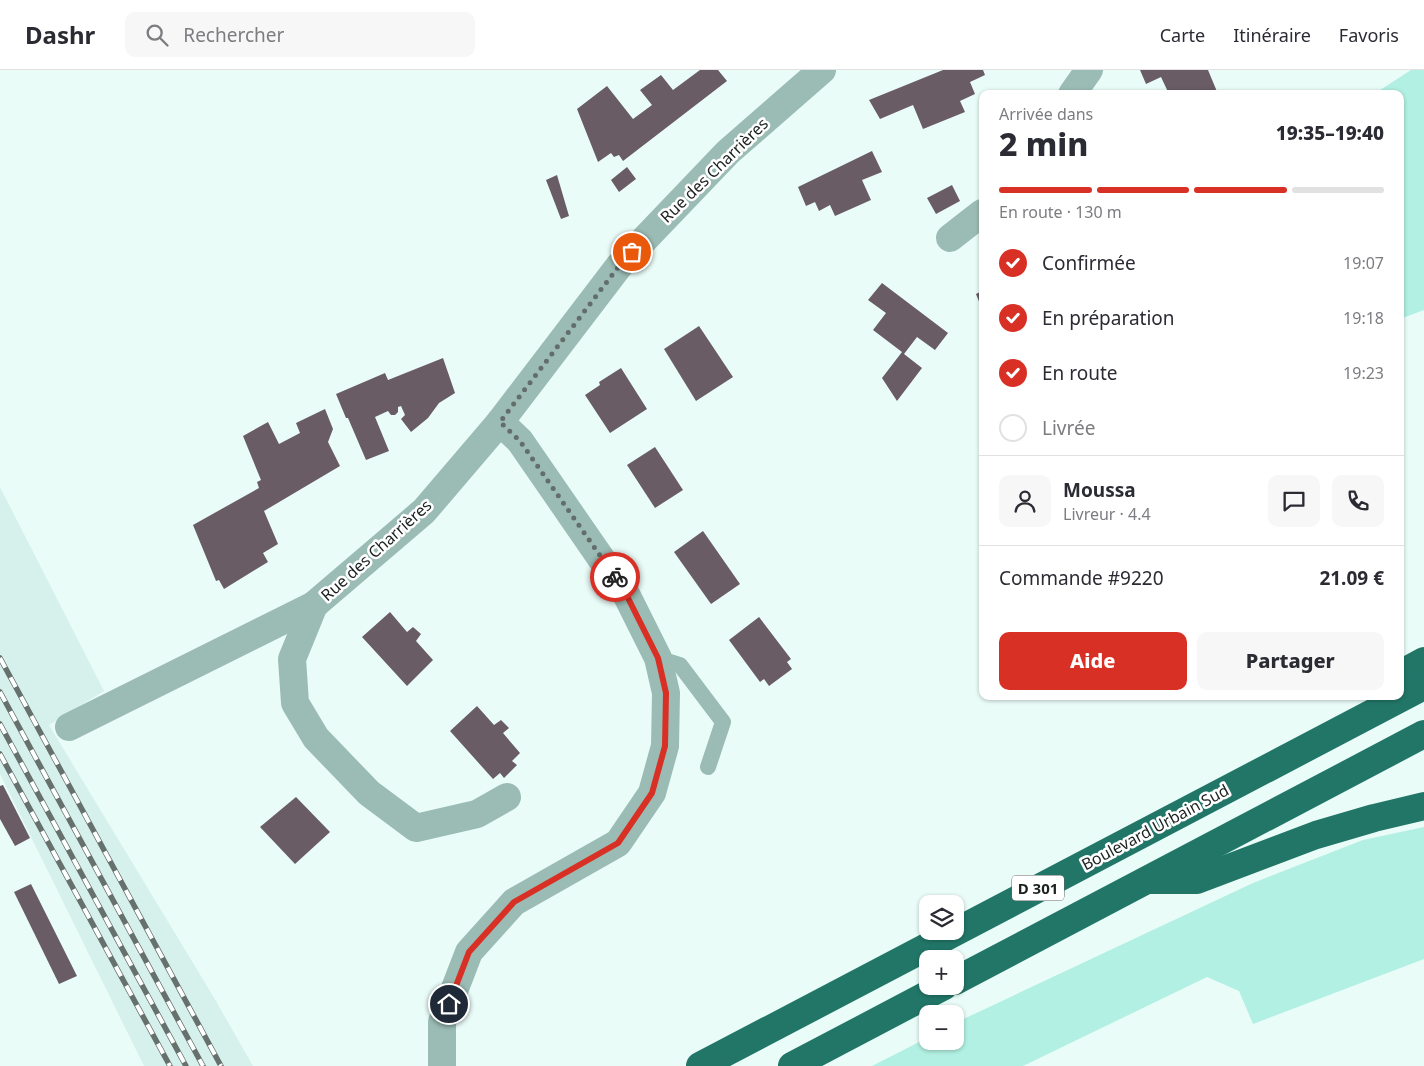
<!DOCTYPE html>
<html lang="fr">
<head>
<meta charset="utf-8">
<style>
	:root { --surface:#fff; --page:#f7f7f7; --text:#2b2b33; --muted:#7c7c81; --line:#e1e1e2; --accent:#d93025 }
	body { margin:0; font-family:"Noto Sans",sans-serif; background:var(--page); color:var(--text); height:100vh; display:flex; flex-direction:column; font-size:19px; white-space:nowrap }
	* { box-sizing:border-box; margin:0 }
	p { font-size:16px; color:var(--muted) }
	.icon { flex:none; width:28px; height:28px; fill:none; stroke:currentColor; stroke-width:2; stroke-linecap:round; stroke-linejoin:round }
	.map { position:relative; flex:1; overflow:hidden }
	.panel { position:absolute; left:979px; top:20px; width:425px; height:610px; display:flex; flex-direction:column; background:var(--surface); border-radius:10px; box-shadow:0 1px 4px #0004 }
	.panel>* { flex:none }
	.buttons { position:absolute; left:919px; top:825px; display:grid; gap:10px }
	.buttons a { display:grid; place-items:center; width:45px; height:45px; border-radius:10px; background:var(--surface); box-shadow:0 1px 4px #0004; font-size:25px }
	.pin { position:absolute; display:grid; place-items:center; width:42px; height:42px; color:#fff; margin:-21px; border:2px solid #fff; border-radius:50%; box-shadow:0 1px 5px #0007 }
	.courier { position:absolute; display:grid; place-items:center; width:50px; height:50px; margin:-25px; border:4px solid #d93025; border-radius:50%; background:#fff; color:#222; box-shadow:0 1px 6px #0007 }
	.headline em { font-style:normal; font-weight:800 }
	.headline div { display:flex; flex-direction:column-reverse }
	.headline { display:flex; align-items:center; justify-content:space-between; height:85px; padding:0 20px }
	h1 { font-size:32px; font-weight:800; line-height:38px }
	.bar { display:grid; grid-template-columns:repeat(4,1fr); gap:8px 5px; align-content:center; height:60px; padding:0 20px }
	.bar i { height:6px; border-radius:4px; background:var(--line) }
	.bar .on { background:var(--accent) }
	.bar p { grid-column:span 4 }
	.line { display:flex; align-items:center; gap:12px; padding:0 20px; border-top:1px solid var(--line) }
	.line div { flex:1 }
	.round { display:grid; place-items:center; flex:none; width:52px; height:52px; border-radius:10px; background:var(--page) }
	ol { padding:0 20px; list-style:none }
	li { display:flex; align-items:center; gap:15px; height:55px }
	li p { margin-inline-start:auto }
	li .icon { padding:5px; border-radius:50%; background:var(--accent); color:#fff; stroke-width:4 }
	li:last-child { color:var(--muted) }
	li i { width:28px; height:28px; border:2px solid var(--line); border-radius:50% }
	.cta { display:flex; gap:10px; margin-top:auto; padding:10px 20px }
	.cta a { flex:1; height:58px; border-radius:10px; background:var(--accent); color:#fff; font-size:20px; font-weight:800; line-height:58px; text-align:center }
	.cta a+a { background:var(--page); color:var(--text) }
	header { display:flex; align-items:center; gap:30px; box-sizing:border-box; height:70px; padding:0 25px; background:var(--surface); border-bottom:1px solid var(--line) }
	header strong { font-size:24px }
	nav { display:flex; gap:28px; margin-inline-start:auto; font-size:18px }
	.search { width:350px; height:45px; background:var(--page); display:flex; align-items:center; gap:12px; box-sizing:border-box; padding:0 18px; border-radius:10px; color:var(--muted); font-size:19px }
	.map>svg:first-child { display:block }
</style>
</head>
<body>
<header>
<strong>Dashr</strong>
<div class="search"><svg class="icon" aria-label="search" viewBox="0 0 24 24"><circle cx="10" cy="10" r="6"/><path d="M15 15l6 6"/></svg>Rechercher</div>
<nav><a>Carte</a><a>Itinéraire</a><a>Favoris</a></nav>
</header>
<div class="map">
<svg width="1424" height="996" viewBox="0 0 1424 996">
	<rect width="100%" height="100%" fill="#eafcf8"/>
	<!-- built -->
	<polygon fill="#d6f1eb" points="0,417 104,621 49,655 213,926 253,996 144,996 0,704"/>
	<!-- green -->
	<g fill="#b1f0e2">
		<polygon points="1411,0 1424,0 1424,240 1400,249 1400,24 1374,24"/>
		<polygon points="1424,757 1424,889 1253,954 1239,921 1207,907 1023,996 872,996 927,968 928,971 955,971 955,953 1253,813 1363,770"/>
	</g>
	<!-- building -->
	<g fill="#695c64">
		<polygon points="700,0 718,0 727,11 623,91 619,85 614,87 611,83 598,92 577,39 607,16 633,49 652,35 640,20 661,5 673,20"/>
		<polygon points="943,0 983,0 985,5 970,12 975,24 960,31 965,42 923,59 913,35 880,49 869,30"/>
		<polygon points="1140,0 1208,0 1218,24 1195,24 1194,21 1188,24 1169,24 1161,7 1146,14"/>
		<polygon points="872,81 882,102 862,110 871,130 835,146 830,135 819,141 815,132 806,136 798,117"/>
		<polygon points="627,97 636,109 619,122 611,110"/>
		<polygon points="557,105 569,146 561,149 546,110"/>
		<polygon points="952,115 960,131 936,144 927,128"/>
		<polygon points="882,213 948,263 935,280 917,267 904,284 922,298 897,331 882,308 902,282 873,260 886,243 868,230"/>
		<polygon points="982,221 982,239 976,224"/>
		<polygon points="699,256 733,307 696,331 664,279"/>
		<polygon points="443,288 455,323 439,333 428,348 411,362 401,349 405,345 401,336 398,337 398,342 395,345 391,345 388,341 375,347 389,381 366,390 348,348 346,348 336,324 385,303 388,310"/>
		<polygon points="621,298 647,339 610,363 585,325 600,315 599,312"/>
		<polygon points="325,339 333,359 328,372 340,396 264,441 278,474 263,483 268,492 224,519 219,510 216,511 193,455 259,418 257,412 261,410 243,366 268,352 279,374 300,363 296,353"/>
		<polygon points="655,377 683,420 655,438 627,395"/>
		<polygon points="703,461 740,514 711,534 674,482"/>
		<polygon points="390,542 407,562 413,557 421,564 416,571 433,590 407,616 362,567"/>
		<polygon points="759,547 791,589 787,592 792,599 769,616 764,609 760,612 729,570"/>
		<polygon points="477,636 494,655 501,650 509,658 503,663 520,683 512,691 517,695 504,708 500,703 493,709 450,661"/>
		<polygon points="3,715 30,768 15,776 0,749 0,716"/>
		<polygon points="296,727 330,762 295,794 260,757"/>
		<polygon points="31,814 77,906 59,914 14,822"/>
	</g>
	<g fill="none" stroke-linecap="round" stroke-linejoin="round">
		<!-- lane -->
		<polyline stroke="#9bbcb4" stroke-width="16" points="658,588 680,595 723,652 708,697"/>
		<!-- street -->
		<g stroke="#9bbcb4" stroke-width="28">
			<polyline points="1072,24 1089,0"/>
			<polyline points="950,168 982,143"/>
			<polyline points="314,535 292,589 295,633 316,668 369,723 416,758 477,744 507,727"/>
			<polyline points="69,657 314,535 424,441 500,352 619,196 728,82 822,0"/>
			<polyline points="442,996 442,952 469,882 514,832 618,773 652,723 665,676 666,623 658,588 627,526 520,371 500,352"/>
		</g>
		<!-- highway -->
		<g stroke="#217668" stroke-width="28">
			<polyline points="1400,604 1424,591"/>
			<polyline points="1150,810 1197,810 1316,765 1374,748 1424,736"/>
			<polyline points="955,911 1424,664"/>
			<polyline points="700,996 1424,616"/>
			<polyline points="792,996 944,916"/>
		</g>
		<!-- rail casing -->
		<g stroke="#66716e" stroke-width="5.5">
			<g id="rail">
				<polyline points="0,588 221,996"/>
				<polyline points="0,622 203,996"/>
				<polyline points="0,654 186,996"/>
				<polyline points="0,684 170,996"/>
			</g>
		</g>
		<!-- rail -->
		<use href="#rail" stroke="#fff" stroke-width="4" stroke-dasharray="11" stroke-linecap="butt"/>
	</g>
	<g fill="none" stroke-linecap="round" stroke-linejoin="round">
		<!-- done -->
		<polyline stroke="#636e6b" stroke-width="5" stroke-dasharray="0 9" points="615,507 520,371 500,352 619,196 632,182"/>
		<!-- route -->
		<polyline stroke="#d93025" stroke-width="6" points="449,934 469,882 514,832 618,773 652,723 665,676 666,623 658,588 627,526 615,507"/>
	</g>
	<g text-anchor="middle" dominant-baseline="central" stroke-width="5" stroke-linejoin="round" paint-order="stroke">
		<!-- shield labels -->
		<rect fill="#fff" stroke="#5f6462" stroke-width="1" x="1012" y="805.5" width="52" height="25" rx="4"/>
		<g font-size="15" font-weight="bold" fill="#1a211f">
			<text x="1038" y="818">D 301</text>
		</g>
		<!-- street labels -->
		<g font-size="16" fill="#1a211f" stroke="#fff">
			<text transform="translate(714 100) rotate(-44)">Rue des Charrières</text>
			<text transform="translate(376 480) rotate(-42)">Rue des Charrières</text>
			<text transform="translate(1155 757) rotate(-28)">Boulevard Urbain Sud</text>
		</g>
	</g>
</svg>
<div class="buttons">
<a><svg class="icon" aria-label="layers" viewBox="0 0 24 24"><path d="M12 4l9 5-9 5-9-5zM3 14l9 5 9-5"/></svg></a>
<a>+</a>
<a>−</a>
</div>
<div class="pin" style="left:632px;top:182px;background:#ea580c"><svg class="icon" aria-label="bag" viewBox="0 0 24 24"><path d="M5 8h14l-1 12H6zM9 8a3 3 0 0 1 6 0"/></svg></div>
<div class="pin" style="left:449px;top:934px;background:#1f2937"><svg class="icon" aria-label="home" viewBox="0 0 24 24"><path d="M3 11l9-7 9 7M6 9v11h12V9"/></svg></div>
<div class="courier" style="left:615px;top:507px"><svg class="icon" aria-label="bike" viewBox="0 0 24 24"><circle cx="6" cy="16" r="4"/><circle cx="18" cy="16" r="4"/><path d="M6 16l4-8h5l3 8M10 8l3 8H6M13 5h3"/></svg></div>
<section class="panel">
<div class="headline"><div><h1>2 min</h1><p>Arrivée dans</p></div><em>19:35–19:40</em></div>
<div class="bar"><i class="on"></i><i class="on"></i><i class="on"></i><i></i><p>En route · 130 m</p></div>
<ol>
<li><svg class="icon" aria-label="check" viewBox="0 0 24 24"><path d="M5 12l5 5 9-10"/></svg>Confirmée<p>19:07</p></li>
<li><svg class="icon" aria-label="check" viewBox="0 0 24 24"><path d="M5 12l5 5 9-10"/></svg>En préparation<p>19:18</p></li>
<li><svg class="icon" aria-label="check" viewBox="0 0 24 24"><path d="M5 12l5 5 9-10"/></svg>En route<p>19:23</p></li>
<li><i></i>Livrée</li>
</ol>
<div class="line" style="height:90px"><a class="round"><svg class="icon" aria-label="person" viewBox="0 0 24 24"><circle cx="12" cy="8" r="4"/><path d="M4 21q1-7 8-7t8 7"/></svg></a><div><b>Moussa</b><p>Livreur · 4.4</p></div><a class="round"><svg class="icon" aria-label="chat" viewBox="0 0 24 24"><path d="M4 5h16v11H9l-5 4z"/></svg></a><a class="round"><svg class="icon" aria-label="phone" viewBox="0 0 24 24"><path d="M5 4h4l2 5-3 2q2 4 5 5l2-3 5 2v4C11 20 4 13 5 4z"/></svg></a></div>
<div class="line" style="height:65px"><div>Commande #9220</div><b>21.09 €</b></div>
<div class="cta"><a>Aide</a><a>Partager</a></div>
</section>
</div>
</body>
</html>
